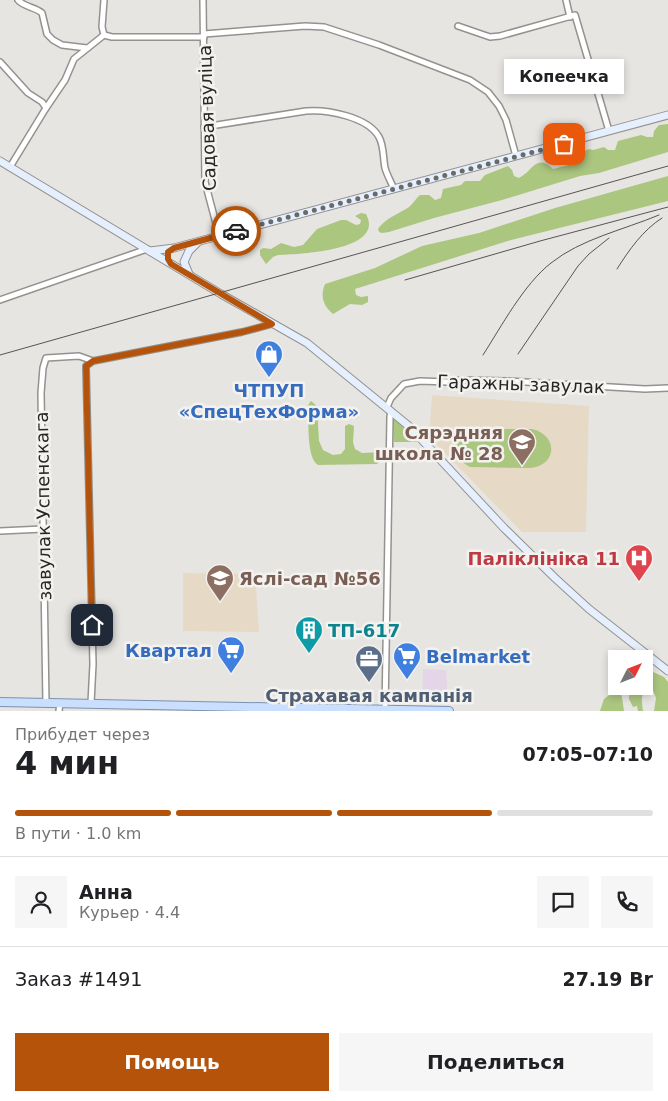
<!DOCTYPE html>
<html lang="ru">
<head>
<meta charset="utf-8">
<style>
	:root { --surface:#fff; --page:#f6f6f6; --text:#202124; --muted:#757577; --line:#e0e0e0; --accent:#b45309 }
	body { margin:0; font-family:"DejaVu Sans",sans-serif; background:var(--page); color:var(--text); height:100vh; display:flex; flex-direction:column; font-size:19px; white-space:nowrap }
	* { box-sizing:border-box; margin:0 }
	p { font-size:16px; color:var(--muted) }
	.icon { flex:none; width:28px; height:28px; fill:none; stroke:currentColor; stroke-width:2; stroke-linecap:round; stroke-linejoin:round }
	.map { position:relative; height:711px; overflow:hidden }
	.sheet { display:flex; flex-direction:column; background:var(--surface); flex:1 }
	.sheet>* { flex:none }
	.needle { width:32px; rotate:48deg }
	.buttons { position:absolute; left:608px; top:650px; display:grid; gap:10px }
	.buttons a { display:grid; place-items:center; width:45px; height:45px; border-radius:0px; background:var(--surface); box-shadow:0 2px 8px #0003; font-size:25px }
	.pin { position:absolute; display:grid; place-items:center; width:42px; height:42px; color:#fff; margin:-21px; border-radius:10px; box-shadow:0 2px 8px #0006 }
	.courier { position:absolute; display:grid; place-items:center; width:50px; height:50px; margin:-25px; border:4px solid #b45309; border-radius:50%; background:#fff; color:#222; box-shadow:0 1px 6px #0007 }
	.bubble { position:absolute; height:35px; border-radius:0px; background:var(--surface); box-shadow:0 2px 8px #0003; font-size:16px; font-weight:700; line-height:35px; text-align:center }
	.headline em { font-style:normal; font-weight:700 }
	.headline div { display:flex; flex-direction:column-reverse }
	.headline { display:flex; align-items:center; justify-content:space-between; height:85px; padding:0 15px }
	h1 { font-size:32px; font-weight:700; line-height:38px }
	.bar { display:grid; grid-template-columns:repeat(4,1fr); gap:8px 5px; align-content:center; height:60px; padding:0 15px }
	.bar i { height:6px; border-radius:4px; background:var(--line) }
	.bar .selected { background:var(--accent) }
	.bar p { grid-column:span 4 }
	.line { display:flex; align-items:center; gap:12px; padding:0 15px; border-top:1px solid var(--line) }
	.line div { flex:1 }
	.round { display:grid; place-items:center; flex:none; width:52px; height:52px; border-radius:0px; background:var(--page) }
	.cta { display:flex; gap:10px; margin-top:auto; padding:10px 15px }
	.cta a { flex:1; height:58px; border-radius:0px; background:var(--accent); color:#fff; font-size:20px; font-weight:700; line-height:58px; text-align:center }
	.cta a+a { background:var(--page); color:var(--text) }
	.map>svg:first-child { display:block }
</style>
</head>
<body>
<div class="map">
<svg width="668" height="711" viewBox="0 0 668 711">
	<rect width="100%" height="100%" fill="#e6e5e2"/>
	<!-- commercial -->
	<polygon fill="#e5d5e8" points="423,669 446,670 448,702 422,702"/>
	<!-- education -->
	<g fill="#e6dac6">
		<polygon points="432,395 589,406 586,532 522,532 429,437"/>
		<polygon points="183,573 255,574 259,632 183,631"/>
	</g>
	<!-- green -->
	<g fill="#abc67f">
		<path d="M668 124V152L599 173 580 176 502 200 434 218 389 232 382 233 379 232 378 229C385 218 399 214 409 207 413 204 416 198 420 195H429L435 200 441 198 443 189 461 185 465 181H480L485 175 508 166 512 170 514 176 519 178C533 171 536 153 553 169L569 165 583 157 584 151 589 149 593 150 604 147 608 150H615L618 141 641 135 647 137H653L654 131 659 125Z"/>
		<path d="M668 176V201L511 240 355 289 356 295 361 297 368 296V302L362 305 350 304 333 314C323 306 320 296 325 284L375 268 422 246 479 233 555 208Z"/>
		<path d="M361 213 366 214C386 251 299 254 278 255L273 257 266 264 260 255V250L263 248 271 249 281 243 294 247 303 245 317 229 341 220H346L356 225 360 224 361 220 355 216Z"/>
		<path d="M311 401 317 406 319 441 323 450 333 455 341 454 345 449V426L349 424 354 426 353 442 355 449 362 453 382 452 385 457 377 464 318 465C306 458 309 419 308 405Z"/>
		<polygon points="395,419 397,420 417,442 394,442 393,421"/>
		<path d="M476 429H532C558 435 558 465 530 468L470 467C459 463 451 446 461 436 465 432 471 430 476 429Z"/>
		<path d="M644 662H647L653 672 664 677 668 682V711H654L656 698 652 688C639 691 642 700 643 711H638L637 706 633 707 629 699V695C631 690 636 690 640 686H644Z"/>
		<polygon points="617,689 621,691 624,711 600,711 604,699"/>
	</g>
	<g fill="none" stroke-linecap="round" stroke-linejoin="round">
		<!-- minor casing -->
		<g stroke="#93928f" stroke-width="8">
			<g id="minor">
				<path d="M18 0C24 7 35 7 42 13L47 34 53 40 62 45 87 48"/>
				<polyline points="203,0 205,182 219,235"/>
				<polyline points="566,0 570,17"/>
				<polyline points="458,26 490,37 500,36 575,15 609,131"/>
				<polyline points="204,34 305,26 324,27 379,45 470,80 488,92 499,106 506,120 516,156"/>
				<polyline points="104,35 112,37 204,37"/>
				<polyline points="104,35 102,27 104,0"/>
				<polyline points="0,62 28,93 42,102 46,108 10,167"/>
				<polyline points="46,108 65,80 74,59 104,35"/>
				<path d="M204 127 306 111C327 109 368 117 379 137 384 146 383 158 385 168 387 175 391 182 394 189"/>
				<polyline points="0,300 147,249"/>
				<polyline points="387,407 391,398 404,384 420,381 448,382 461,380 506,381 645,389 668,388"/>
				<polyline points="0,531 43,529"/>
				<polyline points="46,703 41,393 43,368 46,358 79,356 93,361"/>
				<polyline points="91,703 93,664 86,366 93,361 242,332 272,324"/>
				<polyline points="385,710 390,417 391,411"/>
				<polyline points="59,711 60,703"/>
			</g>
		</g>
		<!-- secondary casing -->
		<g stroke="#93928f" stroke-width="9">
			<g id="secondary">
				<polyline points="0,161 221,294 307,343 410,427 504,528 555,578 589,609 668,671"/>
				<polyline points="150,251 174,248 668,115"/>
				<polyline points="189,274 184,262 189,251 197,243"/>
			</g>
		</g>
		<!-- primary casing -->
		<g stroke="#7b90b2" stroke-width="10">
			<polyline id="primary" points="0,702 449,711"/>
		</g>
		<!-- minor -->
		<use href="#minor" stroke="#fff" stroke-width="5"/>
		<!-- secondary -->
		<use href="#secondary" stroke="#e5effe" stroke-width="7"/>
		<!-- primary -->
		<use href="#primary" stroke="#cadffe" stroke-width="8"/>
		<!-- rail -->
		<g stroke="#565554" stroke-width="1">
			<path d="M617 269C629 250 643 230 662 218"/>
			<polyline points="405,280 540,241 668,207"/>
			<polyline points="518,354 578,266 589,254 609,238"/>
			<polyline points="0,355 668,166"/>
			<path d="M483 355C501 327 524 284 551 263 581 239 623 230 659 215"/>
		</g>
	</g>
	<g fill="none" stroke-linecap="round" stroke-linejoin="round">
		<!-- done -->
		<polyline stroke="#6a6a68" stroke-width="5" stroke-dasharray="0 9" points="236,231 564,144"/>
		<!-- route -->
		<polyline stroke="#b45309" stroke-width="6" points="92,625 86,366 93,361 242,332 272,324 171,264 168,259 168,252 174,248 236,231"/>
	</g>
	<!-- icons -->
	<defs>
		<g id="shop-pin" transform="scale(1.4375)"><path d="M0 17L-7.5 6A9.5 9.5 0 1 1 7.5 6Z" fill="#3f7fe0" stroke="#f3f2ef"/><path d="M-5-2.5h2.3a2.7 3.5 0 0 1 5.4 0H5L5.5 6h-11ZM-1.5-2.5h3a1.5 2.3 0 0 0-3 0Z" fill="#fff"/></g>
		<g id="school-pin" transform="scale(1.4375)"><path d="M0 17L-7.5 6A9.5 9.5 0 1 1 7.5 6Z" fill="#8d6e63" stroke="#f3f2ef"/><path d="M0-5L7-2L0 1L-7-2ZM-4 1L0 2.5L4 1V4Q0 6-4 4Z" fill="#fff"/></g>
		<g id="hospital-pin" transform="scale(1.4375)"><path d="M0 17L-7.5 6A9.5 9.5 0 1 1 7.5 6Z" fill="#e0444e" stroke="#f3f2ef"/><path d="M-5-5h3v3.5h4V-5h3V5h-3V1.5h-4V5h-3Z" fill="#fff"/></g>
		<g id="building-pin" transform="scale(1.4375)"><path d="M0 17L-7.5 6A9.5 9.5 0 1 1 7.5 6Z" fill="#0f9aa8" stroke="#f3f2ef"/><path d="M-4-6H4V6H1V3H-1V6H-4ZM-2.5-4.3h1.7v1.8h-1.7ZM.8-4.3h1.7v1.8H.8ZM-2.5-1h1.7V.8h-1.7ZM.8-1h1.7V.8H.8Z" fill="#fff"/></g>
		<g id="supermarket-pin" transform="scale(1.4375)"><path d="M0 17L-7.5 6A9.5 9.5 0 1 1 7.5 6Z" fill="#3f7fe0" stroke="#f3f2ef"/><path d="M-6-5.5h2.5l.6 2H6L4.5 2H-2.5L-4.4-4H-6ZM-1.5 3.2a1.3 1.3 0 1 0 .1 0ZM3 3.2a1.3 1.3 0 1 0 .1 0Z" fill="#fff"/></g>
		<g id="office-pin" transform="scale(1.4375)"><path d="M0 17L-7.5 6A9.5 9.5 0 1 1 7.5 6Z" fill="#5c6f8a" stroke="#f3f2ef"/><path d="M-6-3h4V-5.5h4V-3h4V5H-6ZM-1-4.5V-3h2v-1.5ZM-6 0V1H6V0Z" fill="#fff"/></g>
	</defs>
	<g fill-rule="evenodd">
		<use href="#shop-pin" x="269" y="354"/>
		<use href="#school-pin" x="522" y="442"/>
		<use href="#hospital-pin" x="639" y="558"/>
		<use href="#school-pin" x="220" y="578"/>
		<use href="#building-pin" x="309" y="630"/>
		<use href="#supermarket-pin" x="231" y="650"/>
		<use href="#supermarket-pin" x="407" y="656"/>
		<use href="#office-pin" x="369" y="659"/>
	</g>
	<g text-anchor="middle" dominant-baseline="central" stroke-width="5" stroke-linejoin="round" paint-order="stroke">
		<!-- street labels -->
		<g font-size="18" fill="#282726" stroke="#f3f2ef">
			<text transform="translate(207 118) rotate(-92)">Садовая вуліца</text>
			<text transform="translate(521 384) rotate(2)">Гаражны завулак</text>
			<text transform="translate(43 506) rotate(-91)">завулак Успенскага</text>
		</g>
		<!-- shop labels -->
		<g font-size="18" font-weight="bold" fill="#366cbe" stroke="#f3f2ef">
			<text x="269" y="390">ЧТПУП<tspan x="269" dy="21">«СпецТехФорма»</tspan></text>
			<text x="212" y="650" text-anchor="end">Квартал</text>
			<text x="426" y="656" text-anchor="start">Belmarket</text>
		</g>
		<!-- education labels -->
		<g font-size="18" font-weight="bold" fill="#785e54" stroke="#f3f2ef" text-anchor="end">
			<text x="503" y="432">Сярэдняя<tspan x="503" dy="21">школа № 28</tspan></text>
			<text x="239" y="578" text-anchor="start">Яслі-сад №56</text>
		</g>
		<!-- health labels -->
		<g font-size="18" font-weight="bold" fill="#be3a42" stroke="#f3f2ef" text-anchor="end">
			<text x="620" y="558">Паліклініка 11</text>
		</g>
		<!-- culture labels -->
		<g font-size="18" font-weight="bold" fill="#0d838f" stroke="#f3f2ef" text-anchor="start">
			<text x="328" y="630">ТП-617</text>
		</g>
		<!-- service labels -->
		<g font-size="18" font-weight="bold" fill="#4e5e75" stroke="#f3f2ef">
			<text x="369" y="695">Страхавая кампанія</text>
		</g>
	</g>
</svg>
<div class="buttons">
<a><svg class="needle" viewBox="-14 -14 28 28"><path d="M0-13l5 13h-10z" fill="#e53935"/><path d="M0 13l5-13h-10z" fill="#757577"/></svg></a>
</div>
<div class="pin" style="left:564px;top:144px;background:#ea580c"><svg class="icon" aria-label="bag" viewBox="0 0 24 24"><path d="M5 8h14l-1 12H6zM9 8a3 3 0 0 1 6 0"/></svg></div>
<div class="pin" style="left:92px;top:625px;background:#1f2937"><svg class="icon" aria-label="home" viewBox="0 0 24 24"><path d="M3 11l9-7 9 7M6 9v11h12V9"/></svg></div>
<div class="courier" style="left:236px;top:231px"><svg class="icon" aria-label="car" viewBox="0 0 24 24"><path d="M5 17H2v-5l4-1 3-4h7l3 4 3 1v5h-3M9 17h6M6 11h13"/><circle cx="7" cy="17" r="2"/><circle cx="17" cy="17" r="2"/></svg></div>
<div class="bubble" style="left:504px;top:59px;width:120px">Копеечка</div>
</div>
<section class="sheet">
<div class="headline"><div><h1>4 мин</h1><p>Прибудет через</p></div><em>07:05–07:10</em></div>
<div class="bar"><i class="selected"></i><i class="selected"></i><i class="selected"></i><i></i><p>В пути · 1.0 km</p></div>
<div class="line" style="height:90px"><a class="round"><svg class="icon" aria-label="person" viewBox="0 0 24 24"><circle cx="12" cy="8" r="4"/><path d="M4 21q1-7 8-7t8 7"/></svg></a><div><b>Анна</b><p>Курьер · 4.4</p></div><a class="round"><svg class="icon" aria-label="chat" viewBox="0 0 24 24"><path d="M4 5h16v11H9l-5 4z"/></svg></a><a class="round"><svg class="icon" aria-label="phone" viewBox="0 0 24 24"><path d="M5 4h4l2 5-3 2q2 4 5 5l2-3 5 2v4C11 20 4 13 5 4z"/></svg></a></div>
<div class="line" style="height:65px"><div>Заказ #1491</div><b>27.19 Br</b></div>
<div class="cta"><a>Помощь</a><a>Поделиться</a></div>
</section>
</body>
</html>
